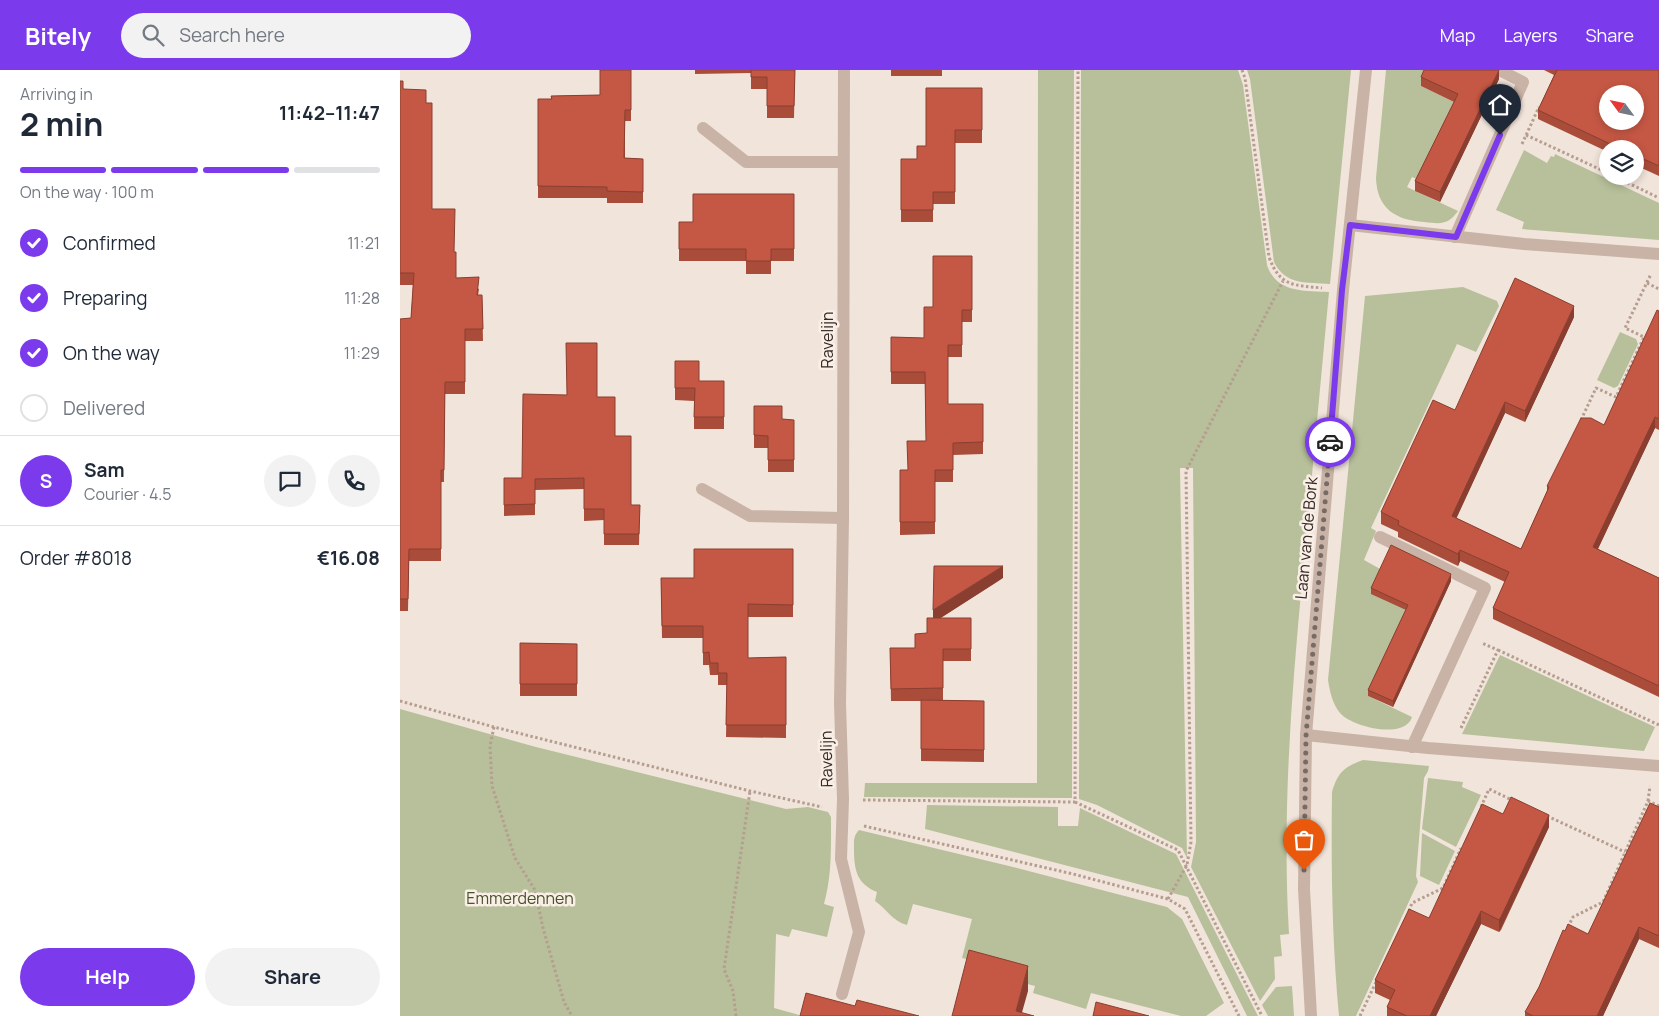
<!DOCTYPE html>
<html lang="en">
<head>
<meta charset="utf-8">
<style>
	:root { --surface:#fff; --page:#f2f2f3; --text:#1f2937; --muted:#747a83; --line:#e0e1e3; --accent:#7c3aed }
	body { margin:0; font-family:Manrope,sans-serif; background:var(--page); color:var(--text); height:100vh; display:flex; flex-direction:column; font-size:19px; white-space:nowrap }
	* { box-sizing:border-box; margin:0 }
	p { font-size:16px; color:var(--muted) }
	.icon { flex:none; width:28px; height:28px; fill:none; stroke:currentColor; stroke-width:2; stroke-linecap:round; stroke-linejoin:round }
	.map { position:relative; flex:1; overflow:hidden }
	.drawer { display:flex; flex-direction:column; background:var(--surface); width:400px }
	.drawer>* { flex:none }
	.needle { width:32px; rotate:303deg }
	.controls { position:absolute; left:1199px; top:15px; display:grid; gap:10px }
	.controls a { display:grid; place-items:center; width:45px; height:45px; border-radius:50%; background:var(--surface); box-shadow:0 2px 8px #0003; font-size:25px }
	.pin { position:absolute; display:grid; place-items:center; width:42px; height:42px; color:#fff; margin:-51px -21px; border-radius:50% 50% 50% 0; rotate:-45deg; box-shadow:0 0 5px #0007 }
	.pin .icon { rotate:45deg }
	.courier { position:absolute; display:grid; place-items:center; width:50px; height:50px; margin:-25px; border:4px solid #7c3aed; border-radius:50%; background:#fff; color:#222; box-shadow:0 1px 6px #0007 }
	.summary em { font-style:normal; font-weight:700 }
	.summary div { display:flex; flex-direction:column-reverse }
	.summary { display:flex; align-items:center; justify-content:space-between; height:85px; padding:0 20px }
	h1 { font-size:32px; font-weight:700; line-height:38px }
	.bar { display:grid; grid-template-columns:repeat(4,1fr); gap:8px 5px; align-content:center; height:60px; padding:0 20px }
	.bar i { height:6px; border-radius:4px; background:var(--line) }
	.bar .active { background:var(--accent) }
	.bar p { grid-column:span 4 }
	.line { display:flex; align-items:center; gap:12px; padding:0 20px; border-top:1px solid var(--line) }
	.line div { flex:1 }
	.round { display:grid; place-items:center; flex:none; width:52px; height:52px; border-radius:26px; background:var(--page) }
	ol { padding:0 20px; list-style:none }
	li { display:flex; align-items:center; gap:15px; height:55px }
	li p { margin-inline-start:auto }
	li .icon { padding:5px; border-radius:50%; background:var(--accent); color:#fff; stroke-width:4 }
	li:last-child { color:var(--muted) }
	li i { width:28px; height:28px; border:2px solid var(--line); border-radius:50% }
	.button { display:flex; gap:10px; margin-top:auto; padding:10px 20px }
	.button a { flex:1; height:58px; border-radius:30px; background:var(--accent); color:#fff; font-size:20px; font-weight:700; line-height:58px; text-align:center }
	.button a+a { background:var(--page); color:var(--text) }
	header { display:flex; align-items:center; gap:30px; box-sizing:border-box; height:70px; padding:0 25px; background:var(--accent); color:#fff }
	header strong { font-size:24px }
	nav { display:flex; gap:28px; margin-inline-start:auto; font-size:18px }
	.search { width:350px; height:45px; background:var(--page); display:flex; align-items:center; gap:12px; box-sizing:border-box; padding:0 18px; border-radius:28px; color:var(--muted); font-size:19px }
	main { display:flex; flex:1; min-height:0 }
	.map>svg:first-child { display:block }
</style>
</head>
<body>
<header>
<strong>Bitely</strong>
<div class="search"><svg class="icon" aria-label="search" viewBox="0 0 24 24"><circle cx="10" cy="10" r="6"/><path d="M15 15l6 6"/></svg>Search here</div>
<nav><a>Map</a><a>Layers</a><a>Share</a></nav>
</header>
<main>
<section class="drawer">
<div class="summary"><div><h1>2 min</h1><p>Arriving in</p></div><em>11:42–11:47</em></div>
<div class="bar"><i class="active"></i><i class="active"></i><i class="active"></i><i></i><p>On the way · 100 m</p></div>
<ol>
<li><svg class="icon" aria-label="check" viewBox="0 0 24 24"><path d="M5 12l5 5 9-10"/></svg>Confirmed<p>11:21</p></li>
<li><svg class="icon" aria-label="check" viewBox="0 0 24 24"><path d="M5 12l5 5 9-10"/></svg>Preparing<p>11:28</p></li>
<li><svg class="icon" aria-label="check" viewBox="0 0 24 24"><path d="M5 12l5 5 9-10"/></svg>On the way<p>11:29</p></li>
<li><i></i>Delivered</li>
</ol>
<div class="line" style="height:90px"><b class="round" style="background:var(--accent);color:#fff">S</b><div><b>Sam</b><p>Courier · 4.5</p></div><a class="round"><svg class="icon" aria-label="chat" viewBox="0 0 24 24"><path d="M4 5h16v11H9l-5 4z"/></svg></a><a class="round"><svg class="icon" aria-label="phone" viewBox="0 0 24 24"><path d="M5 4h4l2 5-3 2q2 4 5 5l2-3 5 2v4C11 20 4 13 5 4z"/></svg></a></div>
<div class="line" style="height:65px"><div>Order #8018</div><b>€16.08</b></div>
<div class="button"><a>Help</a><a>Share</a></div>
</section>
<div class="map">
<svg width="1259" height="946" viewBox="0 0 1259 946">
	<rect width="100%" height="100%" fill="#f1e4da"/>
	<!-- green -->
	<g fill="#b7c09a">
		<polygon points="638,0 674,0 672,728 464,727 465,713 637,713"/>
		<path d="M681 0H838L843 15 867 195C876 223 905 221 929 222 920 319 911 416 902 512 891 629 882 747 889 864L880 865 882 886 874 887 875 909 860 931 791 797 796 772 793 398H780L787 788 782 778 697 735 679 729Z"/>
		<path d="M847 0H951L930 214C907 212 886 216 874 192L850 9Z"/>
		<path d="M986 0H1029L1021 16 1058 34 1021 111 1012 107 1007 117 1058 141C1048 155 1041 154 1024 152 996 150 977 139 976 108Z"/>
		<polygon points="1124,80 1147,93 1151,86 1154,87 1155,84 1259,133 1259,170 1122,159 1124,152 1096,140"/>
		<path d="M1063 217 1097 231 1099 236 1076 282 1057 274 971 458 976 461 964 490 982 500 1008 541 968 626 1012 647C1005 670 952 657 940 643 932 633 930 622 928 610L965 226Z"/>
		<polygon points="1220,262 1236,269 1238,274 1218,316 1214,318 1197,310"/>
		<polygon points="1100,585 1255,657 1244,681 1062,664"/>
		<path d="M0 639 136 677 386 739 408 737 428 742 431 747C431 777 432 805 424 834L434 837 427 867 392 859 389 867 376 864 374 938 403 946H0Z"/>
		<path d="M963 690 1029 696 1028 701 1024 708 1016 806 1018 812 956 946H939C932 871 931 797 932 722 938 702 944 697 963 690Z"/>
		<polygon points="1028,708 1063,712 1062,717 1081,725 1056,777 1022,759"/>
		<polygon points="527,735 658,737 658,756 678,756 680,738 776,784 858,946 847,946 788,827 525,759"/>
		<path d="M459 760 609 796 767 837 782 849 824 933 806 946H781L691 923 686 939 633 923 635 916 568 898 571 890 562 888 572 849 513 834 507 855C492 851 488 840 475 831L477 822C457 814 454 800 454 779 454 772 453 766 459 760Z"/>
		<polygon points="1022,763 1055,781 1039,815 1020,806"/>
		<polygon points="892,916 894,946 868,946 862,935 876,917"/>
	</g>
	<g fill="none" stroke-linecap="round" stroke-linejoin="round">
		<!-- path -->
		<g stroke="#b59d90" stroke-width="3" stroke-dasharray="2.5 2.5" stroke-linecap="butt">
			<path d="M842 0 845 8 869 187C880 217 894 215 922 218"/>
			<polyline points="1126,65 1208,103"/>
			<polyline points="1122,74 1139,37"/>
			<polyline points="1214,106 1259,128"/>
			<polyline points="1247,213 1259,219"/>
			<polyline points="1181,350 1196,318 1216,327 1244,267 1225,258 1251,204"/>
			<polyline points="1098,580 1259,655"/>
			<polyline points="0,631 94,657 350,721 422,737"/>
			<polyline points="94,657 90,676 92,716 115,788 135,820 143,858 164,932 172,946"/>
			<polyline points="1061,658 1098,580 1082,573"/>
			<polyline points="463,730 675,732 678,0"/>
			<polyline points="1248,731 1250,716"/>
			<polyline points="675,732 778,780 862,946"/>
			<polyline points="1081,737 1089,719 1114,731"/>
			<polyline points="1147,746 1225,782"/>
			<polyline points="464,756 673,804 768,829 785,839 839,946"/>
			<polyline points="768,829 787,795 791,772 786,401 883,211"/>
			<polyline points="1009,841 1012,833 1043,818 1061,778"/>
			<polyline points="1168,857 1173,847 1203,832 1248,731 1259,736"/>
			<polyline points="336,946 333,921 324,899 350,721"/>
			<polyline points="960,946 977,910"/>
		</g>
		<!-- minor -->
		<g stroke="#c9b3a6" stroke-width="12">
			<polyline points="303,58 346,92 443,92"/>
			<polyline points="950,155 1124,174 1259,184"/>
			<polyline points="1055,167 1123,12 1099,0"/>
			<polyline points="302,419 350,446 443,448"/>
			<polyline points="980,467 1085,518 1012,677"/>
			<polyline points="906,665 1028,678 1259,696"/>
			<polyline points="442,924 459,862 441,789 443,729 440,633 443,448 444,0"/>
			<polyline points="911,946 904,819 906,665 943,220 966,0"/>
		</g>
	</g>
	<!-- wall -->
	<g fill="#a94c3a">
		<polygon points="231,0 231,51 225,51 225,88 243,89 243,133 207,133 207,128 138,128 138,29 151,29 151,26 200,25"/>
		<polygon points="295,0 395,0 394,48 367,48 367,19 351,19 351,3 295,4"/>
		<rect x="491" y="0" width="51" height="6"/>
		<polygon points="1144,0 1259,0 1259,106 1235,95 1235,79 1208,79 1208,82 1138,49 1138,40 1154,5"/>
		<polygon points="1021,7 1099,9 1040,132 1015,121 1015,111 1054,32 1021,16"/>
		<polygon points="0,11 3,19 26,33 32,139 54,182 56,208 79,219 78,225 82,225 83,271 65,271 65,324 45,324 44,409 44,412 41,412 41,491 9,491 8,541 0,541 0,249 11,248 13,215 0,215"/>
		<polygon points="582,18 582,73 555,73 555,134 533,134 533,152 501,152 501,89 517,89"/>
		<polygon points="394,124 394,191 371,191 371,204 346,204 346,191 279,191 279,152 293,152"/>
		<polygon points="572,186 572,252 562,252 562,287 548,287 548,334 583,334 583,384 553,385 553,412 535,412 535,464 500,465 500,400 508,400 526,371 525,314 491,314 491,267 524,268 533,237"/>
		<polygon points="1259,241 1259,360 1255,358 1198,479 1259,508 1259,627 1093,549 1093,538 1105,512 1060,491 1058,496 998,467 998,462 981,454 981,442 1055,340 1174,247 1125,352 1105,343 1056,448 1121,479 1147,421 1147,416 1204,355"/>
		<polygon points="275,291 299,311 324,311 324,359 294,359 294,331 275,330"/>
		<polygon points="197,327 215,366 231,435 240,435 239,475 204,475 204,450 184,451 184,419 135,420 135,445 104,446 104,408 122,408"/>
		<polygon points="354,336 382,349 394,350 394,402 368,402 368,378 354,378"/>
		<polygon points="393,479 393,547 348,547 348,588 386,587 386,668 326,667 327,615 318,615 318,605 310,605 309,595 303,595 303,568 262,568 261,508 294,508"/>
		<polygon points="603,508 540,548 571,548 571,591 543,591 543,630 584,631 584,692 521,691 521,631 491,631 490,578 515,578 527,563 533,548"/>
		<polygon points="1051,511 993,637 968,626 968,620 1006,540 971,524 971,518"/>
		<polygon points="120,573 177,574 177,626 120,626"/>
		<polygon points="1259,737 1259,878 1239,869 1203,946 1125,946 1125,942 1139,917 1165,861 1188,864"/>
		<polygon points="1103,744 1149,757 1101,860 1099,862 1081,854 1036,946 987,946 987,937 990,930 975,923 975,910 1029,848"/>
	</g>
	<!-- shaded-wall -->
	<g fill="#8a3e30">
		<polygon points="1099,0 1099,9 1040,132 1040,122"/>
		<polygon points="1174,236 1174,247 1125,352 1125,341"/>
		<polygon points="1105,332 1105,343 1052,458 1052,446"/>
		<polygon points="1255,347 1255,358 1193,489 1193,477"/>
		<polygon points="1060,480 1060,491 1058,496 1058,484"/>
		<polygon points="603,496 603,508 533,553 533,540"/>
		<polygon points="1051,504 1051,511 993,637 993,631"/>
		<polygon points="1149,745 1149,757 1099,862 1099,850"/>
		<polygon points="1081,841 1081,854 1036,946 1030,946"/>
		<polygon points="1239,857 1239,869 1203,946 1197,946"/>
		<polygon points="628,896 628,921 621,946 616,941"/>
	</g>
	<!-- building -->
	<g fill="#c55844" stroke="#8a3e30" fill-rule="evenodd">
		<polygon points="200,0 231,0 231,40 225,40 224,88 243,89 243,122 207,121 207,117 138,116 138,29 152,29 151,26 200,25"/>
		<polygon points="351,0 395,0 394,36 367,36 367,7 351,7"/>
		<polygon points="1024,0 1099,0 1040,122 1015,111 1058,24 1021,7"/>
		<path d="M1157 0H1259V96L1235 85V79H1221L1138 40ZM1208 24H1235V51H1208Z"/>
		<polygon points="0,11 3,11 3,19 26,20 26,33 32,33 32,139 55,139 54,182 56,182 56,208 79,207 77,225 82,225 83,259 65,259 65,312 45,312 44,397 44,400 41,400 41,479 9,479 8,529 0,529 0,249 11,248 14,203 0,203"/>
		<polygon points="526,18 582,18 582,60 555,60 555,122 533,122 533,140 501,140 501,89 517,89 517,76 526,76"/>
		<polygon points="293,124 394,124 394,179 371,179 371,191 346,191 346,179 279,179 279,152 293,152"/>
		<polygon points="533,186 572,186 572,240 562,240 562,275 548,275 548,334 583,334 583,372 553,373 553,400 535,400 535,452 500,452 500,400 508,400 507,371 526,371 525,302 491,302 491,267 524,268 524,237 533,237"/>
		<polygon points="1115,208 1174,236 1125,341 1105,332 1052,446 1121,479 1149,417 1147,416 1181,348 1191,348 1204,355 1257,240 1259,241 1259,349 1255,347 1193,477 1259,508 1259,616 1093,538 1109,502 1060,480 1058,484 998,455 999,451 981,442 1033,330 1055,340"/>
		<polygon points="166,273 197,273 197,327 215,327 215,366 231,366 231,435 240,435 239,464 204,464 204,439 184,439 184,408 135,409 135,434 104,435 104,408 122,408 123,324 167,325"/>
		<polygon points="275,291 299,291 299,311 324,311 324,347 294,347 295,318 275,318"/>
		<polygon points="354,336 382,336 382,349 394,350 394,390 368,390 368,366 354,365"/>
		<polygon points="991,475 1051,504 993,631 968,620 1008,535 971,518"/>
		<polygon points="294,479 393,479 393,535 348,534 348,588 386,587 386,655 326,655 327,603 318,603 318,593 310,593 309,582 303,583 303,556 262,556 261,508 294,508"/>
		<polygon points="534,496 603,496 533,540"/>
		<polygon points="527,548 571,548 571,579 543,579 543,618 491,619 490,578 515,578 515,564 527,563"/>
		<polygon points="120,573 177,574 177,614 120,614"/>
		<polygon points="521,630 584,631 584,680 521,679"/>
		<polygon points="1111,727 1149,745 1101,847 1099,850 1081,841 1030,946 1007,946 987,937 995,920 975,910 1009,839 1029,848 1082,734 1103,744"/>
		<polygon points="1250,733 1259,737 1259,866 1239,857 1197,946 1133,946 1125,942 1139,917 1163,860 1165,861 1168,854 1188,864"/>
		<polygon points="569,880 628,896 616,941 634,946 552,946"/>
		<polygon points="406,923 455,936 457,930 519,946 400,946"/>
		<polygon points="696,932 749,946 693,946"/>
	</g>
	<g fill="none" stroke-linecap="round" stroke-linejoin="round">
		<!-- done -->
		<polyline stroke="#776b66" stroke-width="5" stroke-dasharray="0 9" points="904,800 906,666 930,372"/>
		<!-- route -->
		<polyline stroke="#7c3aed" stroke-width="6" points="930,372 942,220 950,155 1056,167 1100,65"/>
	</g>
	<g text-anchor="middle" dominant-baseline="central" stroke-width="5" stroke-linejoin="round" paint-order="stroke">
		<!-- street labels -->
		<g font-size="16" fill="#352a27" stroke="#f9efe6">
			<text transform="translate(427 270) rotate(-90)">Ravelijn</text>
			<text transform="translate(906 468) rotate(-85)">Laan van de Bork</text>
			<text transform="translate(426 689) rotate(-91)">Ravelijn</text>
		</g>
		<!-- park labels -->
		<g font-size="16" fill="#48532b" stroke="#f9efe6">
			<text x="120" y="828">Emmerdennen</text>
		</g>
	</g>
</svg>
<div class="controls">
<a><svg class="needle" viewBox="-14 -14 28 28"><path d="M0-13l5 13h-10z" fill="#e53935"/><path d="M0 13l5-13h-10z" fill="#747a83"/></svg></a>
<a><svg class="icon" aria-label="layers" viewBox="0 0 24 24"><path d="M12 4l9 5-9 5-9-5zM3 14l9 5 9-5"/></svg></a>
</div>
<div class="pin" style="left:904px;top:800px;background:#ea580c"><svg class="icon" aria-label="bag" viewBox="0 0 24 24"><path d="M5 8h14l-1 12H6zM9 8a3 3 0 0 1 6 0"/></svg></div>
<div class="pin" style="left:1100px;top:65px;background:#1f2937"><svg class="icon" aria-label="home" viewBox="0 0 24 24"><path d="M3 11l9-7 9 7M6 9v11h12V9"/></svg></div>
<div class="courier" style="left:930px;top:372px"><svg class="icon" aria-label="car" viewBox="0 0 24 24"><path d="M5 17H2v-5l4-1 3-4h7l3 4 3 1v5h-3M9 17h6M6 11h13"/><circle cx="7" cy="17" r="2"/><circle cx="17" cy="17" r="2"/></svg></div>
</div>
</main>
</body>
</html>
